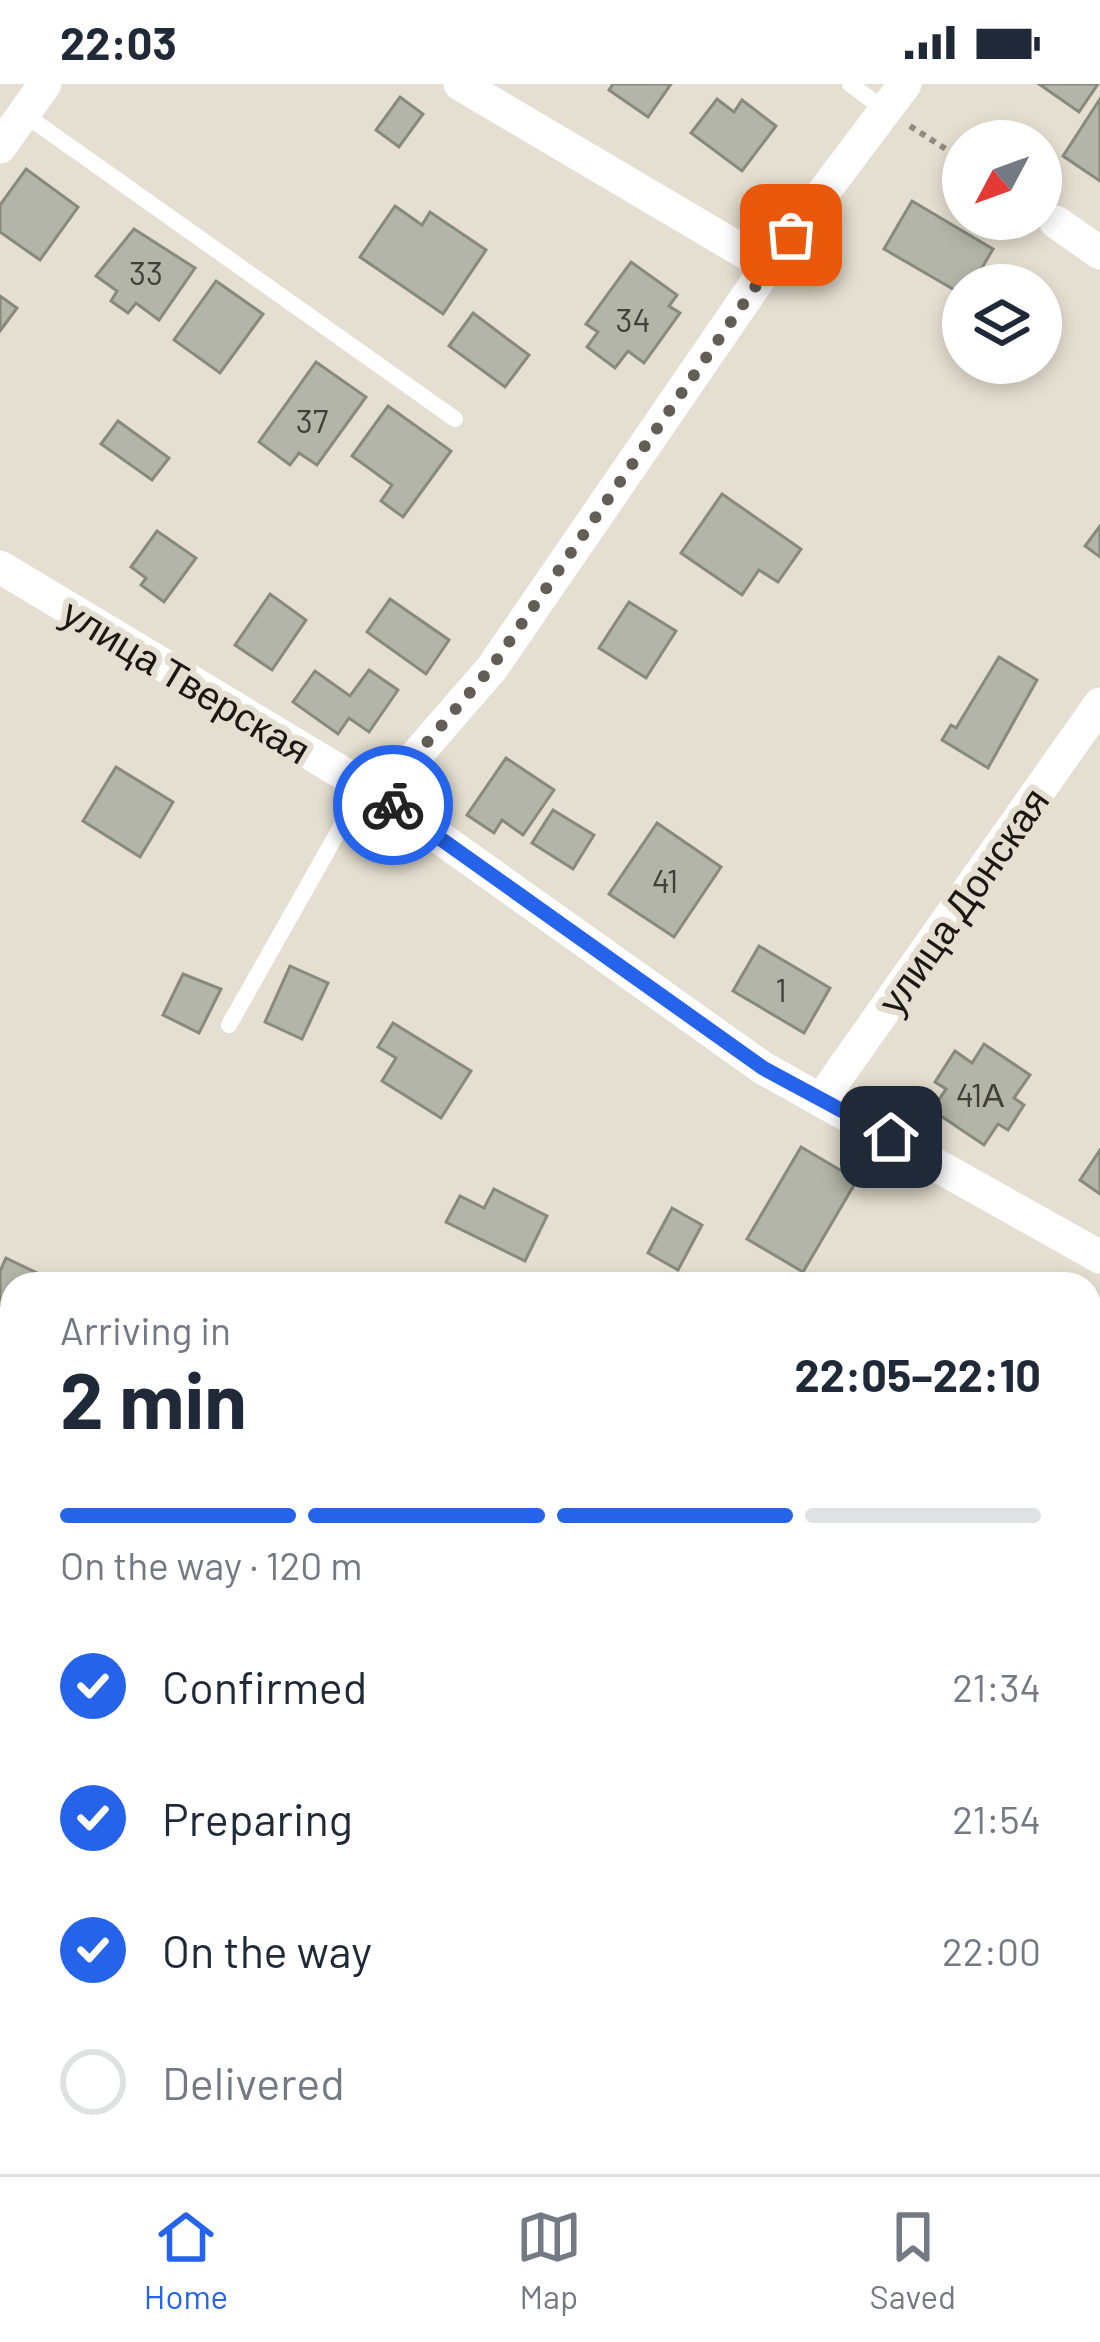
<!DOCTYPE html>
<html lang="en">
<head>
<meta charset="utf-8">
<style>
	:root { --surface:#fff; --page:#f2f2f3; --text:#1f2937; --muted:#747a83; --line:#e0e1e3; --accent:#2563eb }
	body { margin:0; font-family:Barlow,sans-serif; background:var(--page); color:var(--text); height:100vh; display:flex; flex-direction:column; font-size:45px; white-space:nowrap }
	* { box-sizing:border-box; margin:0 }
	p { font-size:39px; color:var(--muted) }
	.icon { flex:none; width:66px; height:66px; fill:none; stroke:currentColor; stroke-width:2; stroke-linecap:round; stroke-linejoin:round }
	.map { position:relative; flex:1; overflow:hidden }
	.details { position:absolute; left:0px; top:1188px; width:1101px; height:903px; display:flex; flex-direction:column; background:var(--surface); border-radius:36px 36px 0 0; box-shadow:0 6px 18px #0003 }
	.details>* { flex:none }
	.needle { width:78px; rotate:229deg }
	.controls { position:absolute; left:942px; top:36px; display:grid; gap:24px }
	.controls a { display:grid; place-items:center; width:120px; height:120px; border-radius:50%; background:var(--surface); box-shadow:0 6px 18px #0003; font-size:60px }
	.pin { position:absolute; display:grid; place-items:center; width:102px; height:102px; color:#fff; margin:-51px; border-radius:24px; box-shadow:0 6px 18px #0006 }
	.courier { position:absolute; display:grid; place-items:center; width:120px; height:120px; margin:-60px; border:9px solid #2563eb; border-radius:50%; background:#fff; color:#222; box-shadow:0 3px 15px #0007 }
	.overview em { font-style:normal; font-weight:700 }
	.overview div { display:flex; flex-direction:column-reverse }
	.overview { display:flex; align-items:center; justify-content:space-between; height:204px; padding:0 60px }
	h1 { font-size:78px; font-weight:700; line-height:90px }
	.bar { display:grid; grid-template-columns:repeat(4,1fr); gap:18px 12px; align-content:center; height:144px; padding:0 60px }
	.bar i { height:15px; border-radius:9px; background:var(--line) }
	.bar .on { background:var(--accent) }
	.bar p { grid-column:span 4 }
	ol { padding:0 60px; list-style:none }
	li { display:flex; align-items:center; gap:36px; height:132px }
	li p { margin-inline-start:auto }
	li .icon { padding:12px; border-radius:50%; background:var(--accent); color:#fff; stroke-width:4 }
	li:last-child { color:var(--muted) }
	li i { width:66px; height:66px; border:6px solid var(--line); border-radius:50% }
	.status { display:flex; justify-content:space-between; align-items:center; height:84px; padding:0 60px; background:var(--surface); direction:ltr }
	.status svg { height:33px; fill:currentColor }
	.menu { display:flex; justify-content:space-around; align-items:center; height:168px; border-top:3px solid var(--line); background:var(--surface); font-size:33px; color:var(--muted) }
	.menu a { display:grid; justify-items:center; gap:6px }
	.menu .on { color:var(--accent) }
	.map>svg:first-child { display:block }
</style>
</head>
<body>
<div class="status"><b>22:03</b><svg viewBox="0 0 49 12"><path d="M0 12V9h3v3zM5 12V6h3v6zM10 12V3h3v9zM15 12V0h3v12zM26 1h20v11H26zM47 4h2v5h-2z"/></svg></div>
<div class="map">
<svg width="1100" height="2090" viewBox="0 0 1100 2090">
	<rect width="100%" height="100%" fill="#e5dfd1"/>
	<!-- building -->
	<g fill="#b2b5a7" stroke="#878a7d" stroke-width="3">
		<polygon points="613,0 671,0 648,33 609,6"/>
		<polygon points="1039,0 1098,0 1079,28"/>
		<polygon points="400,13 423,30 399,63 376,46"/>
		<polygon points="717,15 734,28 742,16 776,42 742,87 691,49"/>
		<polygon points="1100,15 1100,97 1063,72"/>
		<polygon points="26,85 78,123 40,176 0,148 0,121"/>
		<polygon points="912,117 993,165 972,201 963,201 963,211 884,165"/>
		<polygon points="395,122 422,141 430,128 486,166 443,230 360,173"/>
		<polygon points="134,145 195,184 159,236 136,219 128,229 111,217 117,207 96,192"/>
		<polygon points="631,178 677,211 669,222 680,229 644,279 628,267 615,284 587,263 598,248 586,240"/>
		<polygon points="216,197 263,230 220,289 174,256"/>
		<polygon points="0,212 17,224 0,247"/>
		<polygon points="473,229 529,271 505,303 449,262"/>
		<polygon points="316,278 366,313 317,381 299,369 290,381 259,358"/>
		<polygon points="388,322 451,367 403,433 381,417 392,401 352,372"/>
		<polygon points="118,337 169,374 152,396 101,360"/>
		<polygon points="722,410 801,465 778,498 759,486 742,511 681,469"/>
		<polygon points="1100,442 1100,473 1085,462"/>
		<polygon points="157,447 196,474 164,518 141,501 146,494 131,483"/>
		<polygon points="270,510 306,536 272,586 235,561"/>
		<polygon points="390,515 449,556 426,590 367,548"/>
		<polygon points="629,518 676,547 646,594 599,564"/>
		<polygon points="999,573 1037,596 988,684 942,656 951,641 956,644"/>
		<polygon points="369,586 398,606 369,648 349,634 338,650 293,618 315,587 350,612"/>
		<polygon points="506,674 554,706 523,751 502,736 494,749 467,731"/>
		<polygon points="116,683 173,718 140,773 83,737"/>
		<polygon points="553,726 594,751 573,785 532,759"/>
		<polygon points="657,739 721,783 674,853 609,810"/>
		<polygon points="759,862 830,904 804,949 733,907"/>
		<polygon points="290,882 328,899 302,955 265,938"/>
		<polygon points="183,890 221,905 199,949 163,931"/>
		<polygon points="393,939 471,987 441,1034 382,997 396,974 378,963"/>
		<polygon points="984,960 1030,991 1014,1014 1024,1021 1008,1046 998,1040 984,1061 932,1026 946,1005 935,998 955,967 972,979"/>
		<polygon points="801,1063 857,1096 803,1188 747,1155"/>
		<polygon points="1100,1066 1100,1110 1080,1096"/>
		<polygon points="494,1105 547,1132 525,1177 446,1138 460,1112 484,1124"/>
		<polygon points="672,1124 702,1141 678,1186 648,1169"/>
		<polygon points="6,1174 60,1200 12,1200 12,1237 0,1231 0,1187"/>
		<polygon points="0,1450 12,1460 12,1529 3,1540"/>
		<polygon points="1089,1692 1100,1698 1098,1731 1089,1726"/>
		<polygon points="1089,1839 1100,1845 1100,1870 1089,1889"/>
		<polygon points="6,1922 12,1927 12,1968 3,1978 0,1929"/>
		<polygon points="143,2079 183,2079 179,2090 144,2090 138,2086"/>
		<polygon points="558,2079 610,2079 604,2090 579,2090"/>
	</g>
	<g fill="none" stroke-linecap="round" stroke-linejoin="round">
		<!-- path -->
		<g stroke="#908b82" stroke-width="6" stroke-dasharray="6 6" stroke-linecap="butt">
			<polyline points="910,42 963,76"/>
			<polyline points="0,1564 12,1551"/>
			<polyline points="98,2090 108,2079"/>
		</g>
		<!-- service -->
		<g stroke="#fff" stroke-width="16">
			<polyline points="850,0 885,26"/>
			<polyline points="24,30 455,335"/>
			<polyline points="229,941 364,702"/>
			<polyline points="1089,1625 1100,1603"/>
		</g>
		<!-- minor -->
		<g stroke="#fff" stroke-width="33">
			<polyline points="460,0 768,182"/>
			<polyline points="0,63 45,0"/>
			<polyline points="1056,138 1100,169"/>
			<polyline points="0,483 381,712 763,984 1100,1173"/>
			<polyline points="381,712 492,584 768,182 905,0"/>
			<polyline points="823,1013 1100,620"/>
			<polyline points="0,1310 12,1316"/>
			<polyline points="1089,1787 1100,1791"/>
		</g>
	</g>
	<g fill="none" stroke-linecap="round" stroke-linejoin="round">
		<!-- done -->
		<polyline stroke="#625e56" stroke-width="12" stroke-dasharray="0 21.6" points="393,721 381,712 491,584 791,151"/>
		<!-- route -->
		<polyline stroke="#2563eb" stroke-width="15" points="393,721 763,984 891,1053"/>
	</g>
	<g text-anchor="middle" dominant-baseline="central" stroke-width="12" stroke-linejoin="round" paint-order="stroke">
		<!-- number labels -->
		<g font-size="33" fill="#413f39">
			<text x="146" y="188">33</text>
			<text x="633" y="235">34</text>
			<text x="312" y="336">37</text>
			<text x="665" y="796">41</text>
			<text x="781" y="905">1</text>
			<text x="980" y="1010">41А</text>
		</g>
		<!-- street labels -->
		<g font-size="39" fill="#1b1814" stroke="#e5dfd1">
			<text transform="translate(187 596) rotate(31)">улица Тверская</text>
			<text transform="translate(962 816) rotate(-55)">улица Донская</text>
		</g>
	</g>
</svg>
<div class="controls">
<a><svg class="needle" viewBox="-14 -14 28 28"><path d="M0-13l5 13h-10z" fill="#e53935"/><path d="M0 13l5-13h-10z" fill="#747a83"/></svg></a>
<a><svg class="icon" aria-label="layers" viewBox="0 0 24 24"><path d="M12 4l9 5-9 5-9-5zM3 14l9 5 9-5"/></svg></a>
</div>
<div class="pin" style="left:791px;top:151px;background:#ea580c"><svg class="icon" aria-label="bag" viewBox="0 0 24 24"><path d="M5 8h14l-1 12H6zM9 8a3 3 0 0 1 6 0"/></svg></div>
<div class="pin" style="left:891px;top:1053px;background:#1f2937"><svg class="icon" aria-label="home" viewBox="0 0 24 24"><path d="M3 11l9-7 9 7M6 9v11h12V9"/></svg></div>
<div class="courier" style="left:393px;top:721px"><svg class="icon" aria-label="bike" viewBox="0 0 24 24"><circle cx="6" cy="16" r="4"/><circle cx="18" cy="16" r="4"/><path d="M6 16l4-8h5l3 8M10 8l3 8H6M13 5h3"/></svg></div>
<section class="details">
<div class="overview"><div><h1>2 min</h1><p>Arriving in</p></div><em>22:05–22:10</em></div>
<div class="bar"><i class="on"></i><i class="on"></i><i class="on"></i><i></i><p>On the way · 120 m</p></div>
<ol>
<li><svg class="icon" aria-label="check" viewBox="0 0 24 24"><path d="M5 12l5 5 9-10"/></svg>Confirmed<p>21:34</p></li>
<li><svg class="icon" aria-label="check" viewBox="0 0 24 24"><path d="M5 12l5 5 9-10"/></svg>Preparing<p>21:54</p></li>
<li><svg class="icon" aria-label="check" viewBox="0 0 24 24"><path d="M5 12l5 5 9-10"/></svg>On the way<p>22:00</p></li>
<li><i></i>Delivered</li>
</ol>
</section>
</div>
<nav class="menu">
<a class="on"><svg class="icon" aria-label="home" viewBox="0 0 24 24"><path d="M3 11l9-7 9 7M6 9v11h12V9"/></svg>Home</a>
<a><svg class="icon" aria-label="map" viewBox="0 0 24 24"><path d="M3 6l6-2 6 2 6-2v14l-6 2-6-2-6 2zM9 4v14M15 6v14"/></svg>Map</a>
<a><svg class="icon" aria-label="saved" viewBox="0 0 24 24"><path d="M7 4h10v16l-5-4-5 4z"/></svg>Saved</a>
</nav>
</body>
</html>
